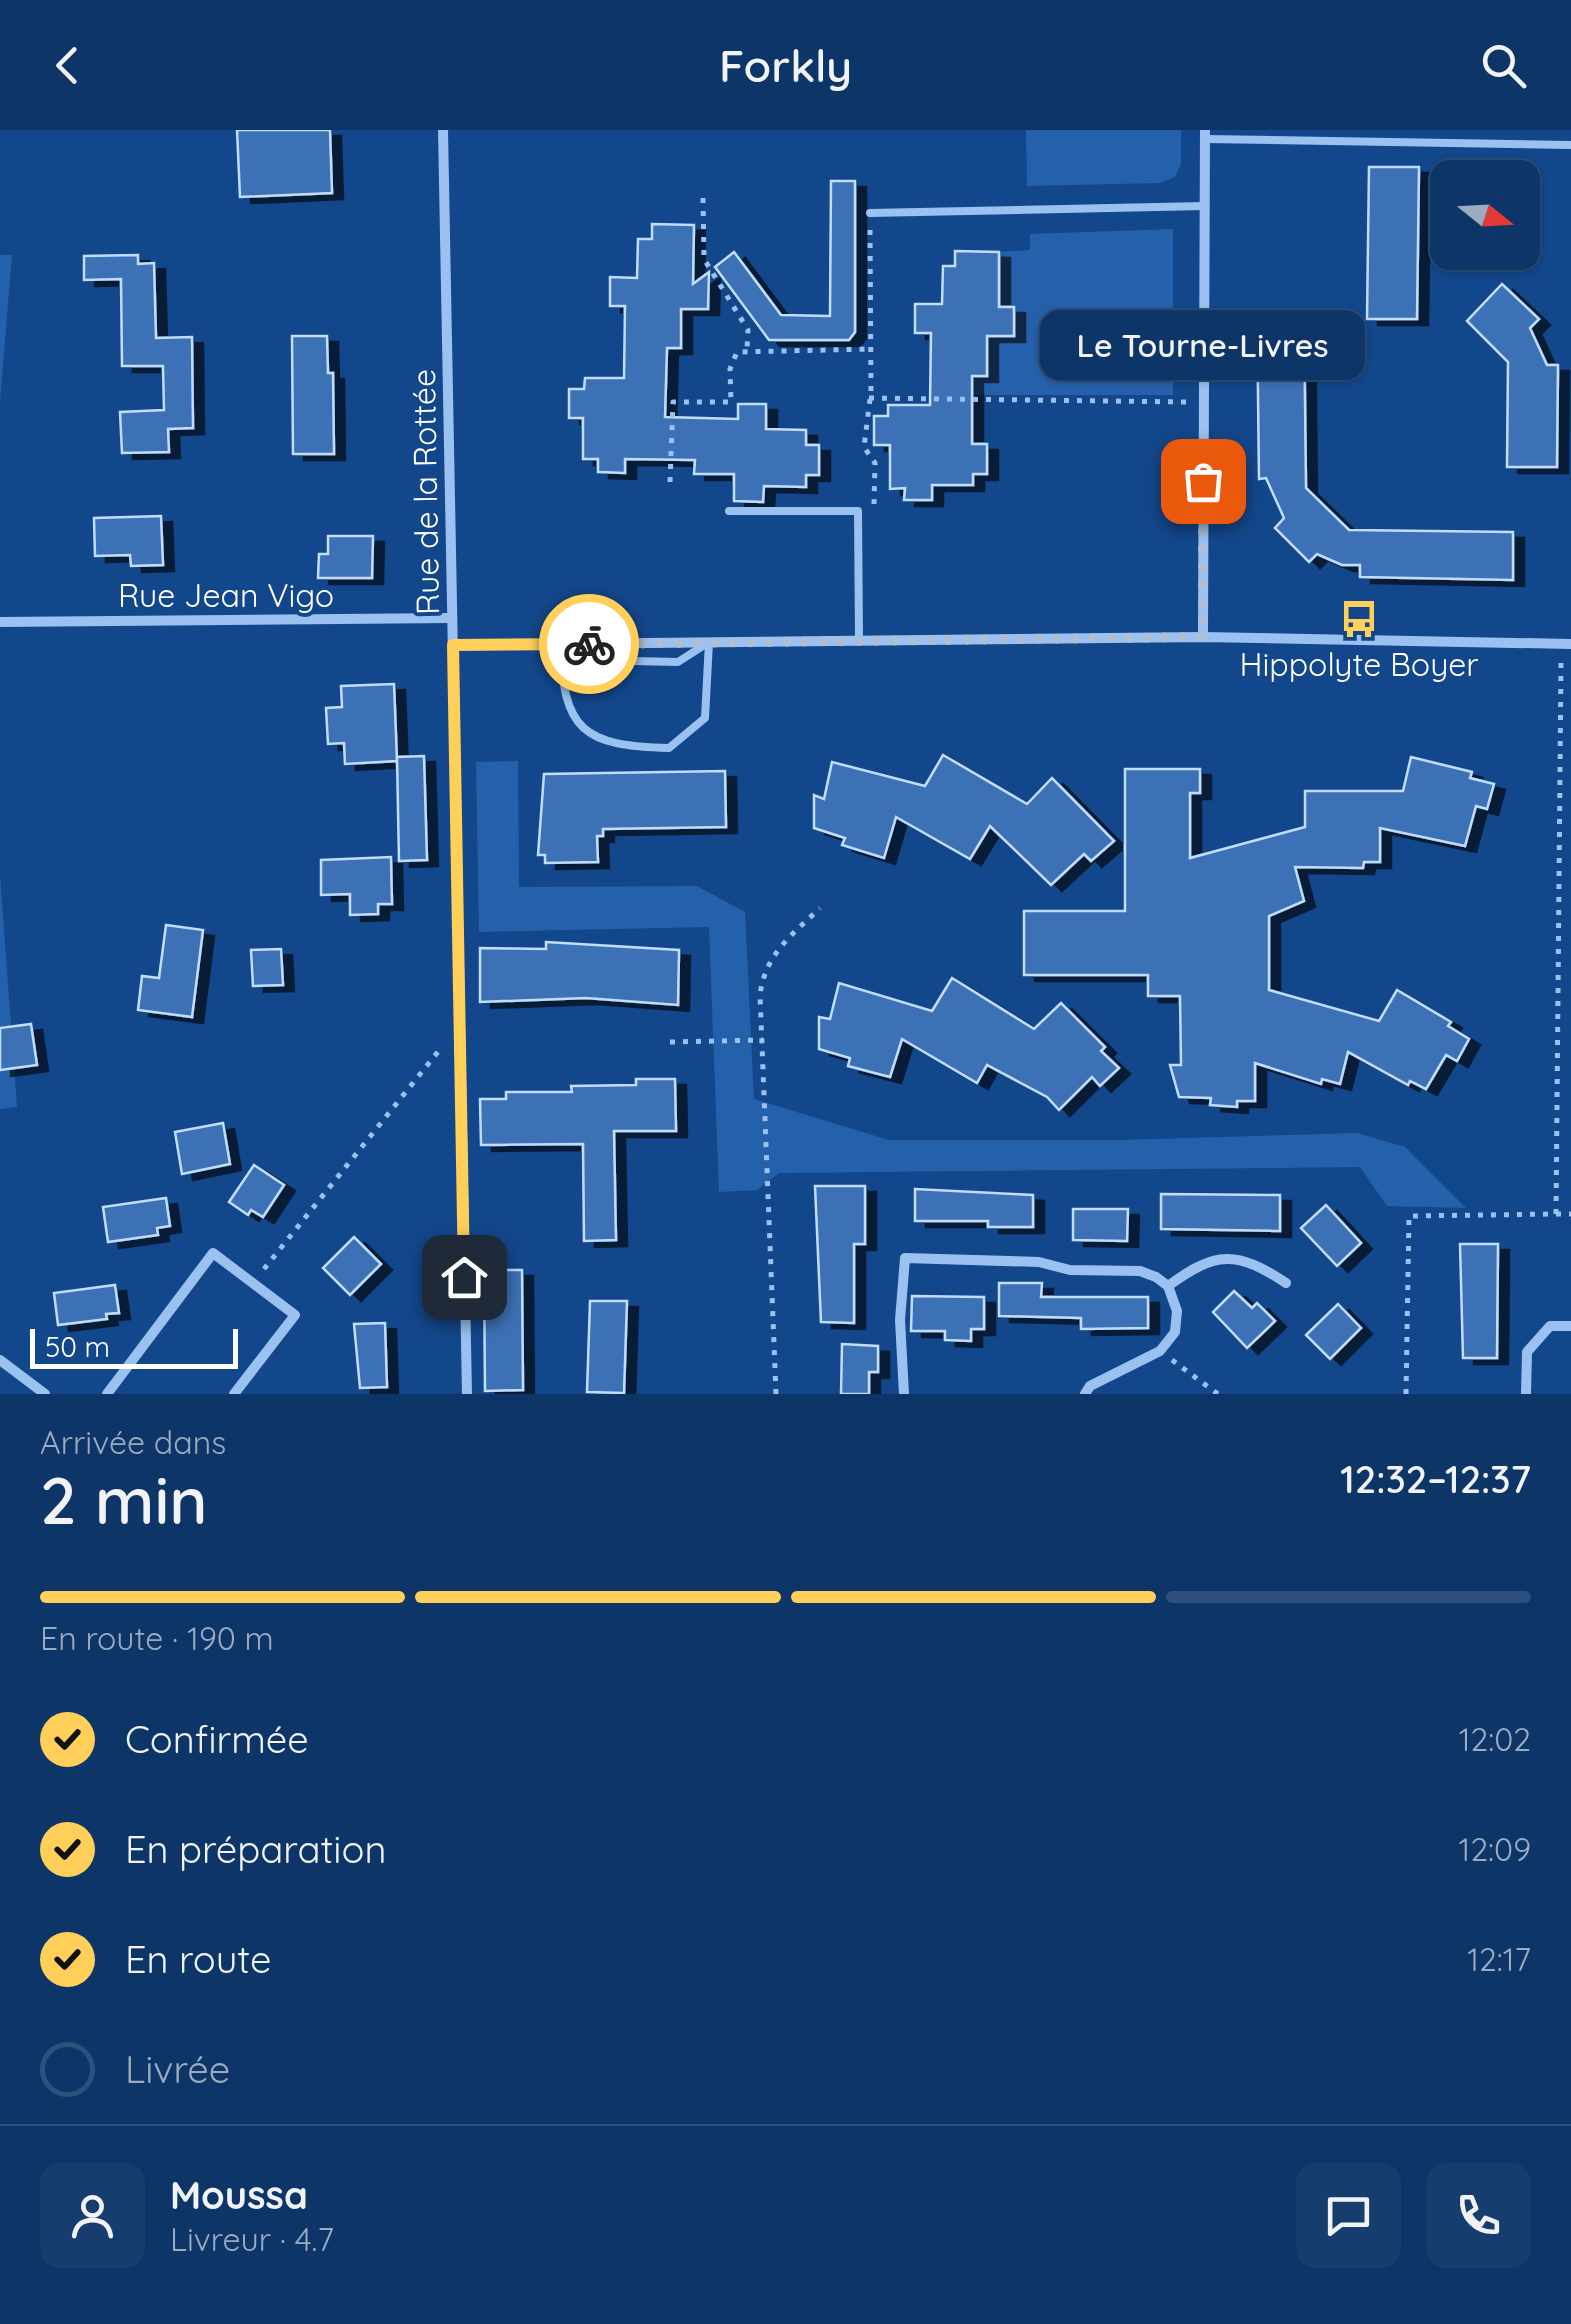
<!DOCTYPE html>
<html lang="fr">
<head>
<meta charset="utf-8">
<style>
	:root { --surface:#0e3568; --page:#173d6e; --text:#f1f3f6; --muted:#9babc0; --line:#2e507c; --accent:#ffcf5a }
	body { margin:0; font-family:Quicksand,sans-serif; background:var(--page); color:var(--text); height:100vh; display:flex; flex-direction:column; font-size:38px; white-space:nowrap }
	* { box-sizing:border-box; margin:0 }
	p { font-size:32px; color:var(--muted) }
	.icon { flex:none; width:55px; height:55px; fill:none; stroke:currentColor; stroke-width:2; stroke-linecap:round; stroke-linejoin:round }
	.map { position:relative; height:1264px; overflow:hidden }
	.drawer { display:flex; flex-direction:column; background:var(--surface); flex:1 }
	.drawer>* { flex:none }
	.needle { width:65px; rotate:108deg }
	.buttons { position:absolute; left:1430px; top:30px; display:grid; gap:20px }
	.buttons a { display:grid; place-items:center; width:110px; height:110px; border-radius:20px; background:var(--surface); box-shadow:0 2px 8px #0004,0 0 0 2px var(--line); font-size:50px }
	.scale { position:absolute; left:30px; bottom:25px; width:208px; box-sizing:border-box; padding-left:10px; border:5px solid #fff; border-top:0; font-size:28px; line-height:35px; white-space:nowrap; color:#fff; -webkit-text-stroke:8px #13478b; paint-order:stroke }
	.pin { position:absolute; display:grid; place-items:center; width:85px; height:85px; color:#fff; margin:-42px; border-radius:20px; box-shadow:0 5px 15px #0006 }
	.courier { position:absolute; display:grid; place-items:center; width:100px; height:100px; margin:-50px; border:8px solid #ffcf5a; border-radius:50%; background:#fff; color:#222; box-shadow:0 2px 12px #0007 }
	.bubble { position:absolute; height:70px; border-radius:20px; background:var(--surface); box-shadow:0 2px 8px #0004,0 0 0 2px var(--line); font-size:32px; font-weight:600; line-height:70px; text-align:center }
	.headline em { font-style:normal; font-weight:600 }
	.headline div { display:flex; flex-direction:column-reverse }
	.headline { display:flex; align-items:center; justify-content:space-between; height:170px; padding:0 40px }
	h1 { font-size:65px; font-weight:600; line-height:75px }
	.bar { display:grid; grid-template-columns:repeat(4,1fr); gap:15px 10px; align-content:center; height:120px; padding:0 40px }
	.bar i { height:12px; border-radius:8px; background:var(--line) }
	.bar .current { background:var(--accent) }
	.bar p { grid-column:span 4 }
	.line { display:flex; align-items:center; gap:25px; padding:0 40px; border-top:2px solid var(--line) }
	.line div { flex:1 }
	.round { display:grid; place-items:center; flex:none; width:105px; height:105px; border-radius:20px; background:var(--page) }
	ol { padding:0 40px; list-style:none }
	li { display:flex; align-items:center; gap:30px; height:110px }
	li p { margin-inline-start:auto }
	li .icon { padding:10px; border-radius:50%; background:var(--accent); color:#111; stroke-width:4 }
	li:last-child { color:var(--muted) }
	li i { width:55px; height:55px; border:5px solid var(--line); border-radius:50% }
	header { display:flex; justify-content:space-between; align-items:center; height:130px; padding:0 40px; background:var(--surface); font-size:45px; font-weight:600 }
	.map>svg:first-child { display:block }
</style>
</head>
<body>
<header><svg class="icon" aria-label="back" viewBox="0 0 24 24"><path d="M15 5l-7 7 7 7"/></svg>Forkly<svg class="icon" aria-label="search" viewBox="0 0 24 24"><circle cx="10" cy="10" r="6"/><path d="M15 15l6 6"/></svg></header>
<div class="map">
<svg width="1571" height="1264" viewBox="0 0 1571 1264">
	<defs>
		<filter id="shadow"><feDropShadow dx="11" dy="6" stdDeviation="0" flood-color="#0009"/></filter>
	</defs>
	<rect width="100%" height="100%" fill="#13478b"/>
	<!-- green -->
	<g fill="#2561aa">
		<polygon points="1026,0 1181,0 1181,34 1175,47 1160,53 1027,56"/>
		<polygon points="1173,99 1173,265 960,265 972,259 972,246 986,246 987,206 1014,205 1014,177 999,177 999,122 1030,120 1030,104"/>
		<polygon points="0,125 12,125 0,272"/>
		<polygon points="518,631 519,757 697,756 745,782 754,969 889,1010 1121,1010 1357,1003 1405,1017 1466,1078 1387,1076 1360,1037 779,1043 757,1060 719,1062 709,797 479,802 476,632"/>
		<polygon points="0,745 17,977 0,979"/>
	</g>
	<!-- building -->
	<g fill="#3c71b5" stroke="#c1dcfc" stroke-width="2.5" filter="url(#shadow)">
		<polygon points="237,0 330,0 332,63 240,67"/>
		<polygon points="1369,37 1419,37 1417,189 1367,189"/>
		<polygon points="831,51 855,51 855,202 849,210 769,210 715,137 734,122 781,185 830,186"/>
		<polygon points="652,94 694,95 693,154 709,142 708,179 681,179 681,218 667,218 665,287 738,289 738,274 766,274 766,299 806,300 806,315 819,315 819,345 806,345 806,357 764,356 763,372 734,371 734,344 694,344 695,330 625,329 625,343 598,342 598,329 583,329 583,288 569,288 569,259 584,259 585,248 624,248 625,176 610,176 610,147 637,148 638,109 652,109"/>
		<polygon points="955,121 999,122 999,177 1014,177 1014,206 987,206 987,246 972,246 972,314 987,314 987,344 973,344 973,355 932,355 932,370 904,370 905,358 890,359 890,315 874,315 874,286 888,286 888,275 930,275 931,203 915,203 915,174 942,174 943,136 955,136"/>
		<polygon points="138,125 138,134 154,133 156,208 192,207 193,298 168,299 169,322 122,323 120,282 164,280 163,236 122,236 121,149 84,150 84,126"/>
		<polygon points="1502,154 1539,189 1530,198 1547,235 1558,235 1557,337 1507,337 1508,232 1467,191"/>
		<polygon points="1257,181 1304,181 1306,358 1349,400 1513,402 1513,450 1360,447 1360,435 1342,435 1317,424 1309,432 1275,398 1284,388 1266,348 1259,349"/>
		<polygon points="292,206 327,206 328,243 333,243 334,324 293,324"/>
		<polygon points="161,386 163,435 131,436 130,425 95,426 94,388"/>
		<polygon points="328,406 373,406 372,448 318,448 319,424 328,424"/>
		<polygon points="394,554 397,631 345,634 344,613 328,614 326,578 342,577 341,556"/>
		<polygon points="943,625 1027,674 1052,648 1114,711 1091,731 1084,724 1051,755 990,696 970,729 896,687 884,728 842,715 845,708 814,698 814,665 824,669 832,632 925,656"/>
		<polygon points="424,626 427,730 399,731 397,627"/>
		<polygon points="1411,627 1472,642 1470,648 1494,654 1487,679 1476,676 1465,716 1380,698 1380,732 1364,732 1363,738 1295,737 1304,771 1269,786 1269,860 1379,891 1397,860 1451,892 1448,896 1469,909 1457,931 1446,925 1426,959 1410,951 1408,955 1348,922 1340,954 1322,949 1321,954 1255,933 1255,971 1237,971 1237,977 1210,975 1211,968 1179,967 1170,935 1181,935 1180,866 1148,866 1148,845 1024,845 1024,781 1125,781 1125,639 1200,639 1200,663 1190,663 1190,728 1305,697 1305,661 1403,661"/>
		<polygon points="725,641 726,697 603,699 603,706 597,706 598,732 545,733 545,725 538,725 544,644"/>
		<polygon points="391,727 392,774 378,774 378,784 350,785 350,764 321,765 321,730"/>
		<polygon points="166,795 203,800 192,887 138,880 142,846 159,848"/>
		<polygon points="546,812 679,820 678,875 586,868 480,872 480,818 546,819"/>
		<polygon points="281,819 283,855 253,856 251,820"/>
		<polygon points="952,848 1034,899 1061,873 1105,917 1101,921 1119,938 1100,956 1092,947 1059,980 1047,967 987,935 977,953 902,909 890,947 848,936 850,928 819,919 819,887 830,889 839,853 932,881"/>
		<polygon points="31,894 37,935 0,940 0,898"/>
		<polygon points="636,949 675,949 676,1001 614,1001 616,1110 584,1111 583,1014 481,1015 480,969 506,969 506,962 572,962 571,956 636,955"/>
		<polygon points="223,993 230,1034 182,1044 175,1002"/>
		<polygon points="254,1035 284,1055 263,1087 251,1080 248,1085 229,1072"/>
		<polygon points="815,1056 865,1056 865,1114 854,1114 854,1193 821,1192"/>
		<polygon points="915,1059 1033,1065 1033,1097 988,1097 988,1091 915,1091"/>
		<polygon points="1161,1064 1280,1065 1280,1101 1161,1099"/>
		<polygon points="166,1068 170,1096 157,1098 158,1105 108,1112 103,1077"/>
		<polygon points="1326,1075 1361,1113 1337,1136 1301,1098"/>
		<polygon points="1073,1079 1128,1079 1127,1111 1073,1110"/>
		<polygon points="354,1107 381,1134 350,1165 323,1138"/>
		<polygon points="1460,1114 1498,1114 1497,1228 1463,1228"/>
		<polygon points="484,1140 522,1140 523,1260 485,1261"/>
		<polygon points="999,1153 1042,1153 1041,1167 1148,1167 1148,1198 1081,1199 1081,1188 999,1186"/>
		<polygon points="115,1155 119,1183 106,1184 107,1189 58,1195 54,1163"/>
		<polygon points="1234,1161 1252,1178 1257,1173 1275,1191 1247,1218 1213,1182"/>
		<polygon points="912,1166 984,1167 984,1199 971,1199 971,1211 945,1210 945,1201 911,1201"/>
		<polygon points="590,1171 627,1171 624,1263 587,1262"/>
		<polygon points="1338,1174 1361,1198 1330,1229 1306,1205"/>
		<polygon points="385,1193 387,1257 360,1258 354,1194"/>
		<polygon points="842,1214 878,1216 878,1242 869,1242 869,1264 841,1264"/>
	</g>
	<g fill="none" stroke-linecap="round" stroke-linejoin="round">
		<!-- path -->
		<g stroke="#9bc1f0" stroke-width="5" stroke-dasharray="5 8" stroke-linecap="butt">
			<polyline points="703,68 704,129 748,200 747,220"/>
			<polyline points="870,100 871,261 864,317 875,333 874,374"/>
			<polyline points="869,268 1186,272"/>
			<polyline points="670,352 673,272 731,272 730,239 737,222 871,219"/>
			<polyline points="670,912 763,910"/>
			<polyline points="1556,1084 1571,1084"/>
			<polyline points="264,1139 441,918"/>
			<polyline points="1172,1230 1218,1264"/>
			<path d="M776 1264 760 865C765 824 792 805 820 778"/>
			<polyline points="1406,1264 1409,1086 1556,1084 1561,531"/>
		</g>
		<!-- service -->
		<g stroke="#9bc1f0" stroke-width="8">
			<polyline points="1205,9 1571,15"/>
			<polyline points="870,83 1205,76"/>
			<polyline points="729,381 858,381 859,509"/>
			<path d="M561 513C562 601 584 616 669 618L705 588 709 512"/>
			<polyline points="561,513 586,530 678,532 706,514"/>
		</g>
		<!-- minor -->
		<g stroke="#9bc1f0" stroke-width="10">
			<polyline points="443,0 467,1264"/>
			<polyline points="0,492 452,488"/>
			<polyline points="1203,507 1205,0"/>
			<polyline points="453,515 1203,507 1571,514"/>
			<path d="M1168 1156C1216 1121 1236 1120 1286 1153"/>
			<polyline points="0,1230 45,1264"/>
			<polyline points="107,1264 213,1123 295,1185 234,1264"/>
			<polyline points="904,1264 900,1190 905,1128 1039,1132 1070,1140 1140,1141 1156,1147 1168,1156 1177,1181 1175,1202 1160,1221 1090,1256 1085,1264"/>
			<polyline points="1526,1264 1527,1222 1550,1196 1571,1196"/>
		</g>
	</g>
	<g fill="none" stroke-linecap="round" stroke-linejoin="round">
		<!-- done -->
		<polyline stroke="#acbfd6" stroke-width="10" stroke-dasharray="0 18" points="589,514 1203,507 1203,351"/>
		<!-- route -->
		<polyline stroke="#ffcf5a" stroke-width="12" points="464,1147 453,515 589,514"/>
	</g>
	<!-- icons -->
	<defs>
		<g id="bus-bare" transform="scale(3)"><path d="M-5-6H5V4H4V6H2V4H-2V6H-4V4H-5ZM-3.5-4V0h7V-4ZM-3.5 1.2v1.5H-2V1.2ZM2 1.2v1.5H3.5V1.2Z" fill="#ffcf5a" stroke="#13478b" stroke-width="2.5" paint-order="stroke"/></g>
	</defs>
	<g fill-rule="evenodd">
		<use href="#bus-bare" x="1359" y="489"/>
	</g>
	<g text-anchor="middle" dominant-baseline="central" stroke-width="8" stroke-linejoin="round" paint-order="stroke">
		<!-- street labels -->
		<g font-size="32" fill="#fff" stroke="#13478b">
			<text transform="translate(425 362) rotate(-91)">Rue de la Rottée</text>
			<text x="226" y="465">Rue Jean Vigo</text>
		</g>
		<!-- poi labels -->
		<g font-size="32" fill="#fff" stroke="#13478b">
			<text x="1359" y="534">Hippolyte Boyer</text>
		</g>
	</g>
</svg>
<div class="buttons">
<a><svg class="needle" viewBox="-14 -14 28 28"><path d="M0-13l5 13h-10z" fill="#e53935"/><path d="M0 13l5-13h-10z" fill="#9babc0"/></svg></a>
</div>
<div class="scale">50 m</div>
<div class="pin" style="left:1203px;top:351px;background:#ea580c"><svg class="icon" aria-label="bag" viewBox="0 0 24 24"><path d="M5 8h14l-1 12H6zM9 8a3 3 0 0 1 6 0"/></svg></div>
<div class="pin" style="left:464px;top:1147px;background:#1f2937"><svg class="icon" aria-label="home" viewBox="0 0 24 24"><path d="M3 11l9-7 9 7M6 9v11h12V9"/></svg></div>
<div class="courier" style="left:589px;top:514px"><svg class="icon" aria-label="bike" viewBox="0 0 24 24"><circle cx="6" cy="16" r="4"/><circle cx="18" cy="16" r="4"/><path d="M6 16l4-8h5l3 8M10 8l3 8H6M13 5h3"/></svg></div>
<div class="bubble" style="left:1040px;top:180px;width:325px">Le Tourne-Livres</div>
</div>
<section class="drawer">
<div class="headline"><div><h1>2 min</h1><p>Arrivée dans</p></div><em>12:32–12:37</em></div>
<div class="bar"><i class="current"></i><i class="current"></i><i class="current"></i><i></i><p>En route · 190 m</p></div>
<ol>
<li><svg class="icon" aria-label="check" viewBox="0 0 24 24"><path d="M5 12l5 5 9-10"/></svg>Confirmée<p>12:02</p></li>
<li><svg class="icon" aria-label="check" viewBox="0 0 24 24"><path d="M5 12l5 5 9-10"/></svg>En préparation<p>12:09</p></li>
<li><svg class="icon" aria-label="check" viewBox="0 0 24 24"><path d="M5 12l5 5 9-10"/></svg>En route<p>12:17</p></li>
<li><i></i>Livrée</li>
</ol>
<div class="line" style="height:180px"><a class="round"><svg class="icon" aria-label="person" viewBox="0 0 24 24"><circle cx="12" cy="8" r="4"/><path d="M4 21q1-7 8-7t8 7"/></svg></a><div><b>Moussa</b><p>Livreur · 4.7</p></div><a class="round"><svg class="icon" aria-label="chat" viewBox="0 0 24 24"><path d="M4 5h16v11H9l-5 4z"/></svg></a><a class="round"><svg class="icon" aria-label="phone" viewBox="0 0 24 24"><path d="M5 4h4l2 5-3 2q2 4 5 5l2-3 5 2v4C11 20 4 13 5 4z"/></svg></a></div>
</section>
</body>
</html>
